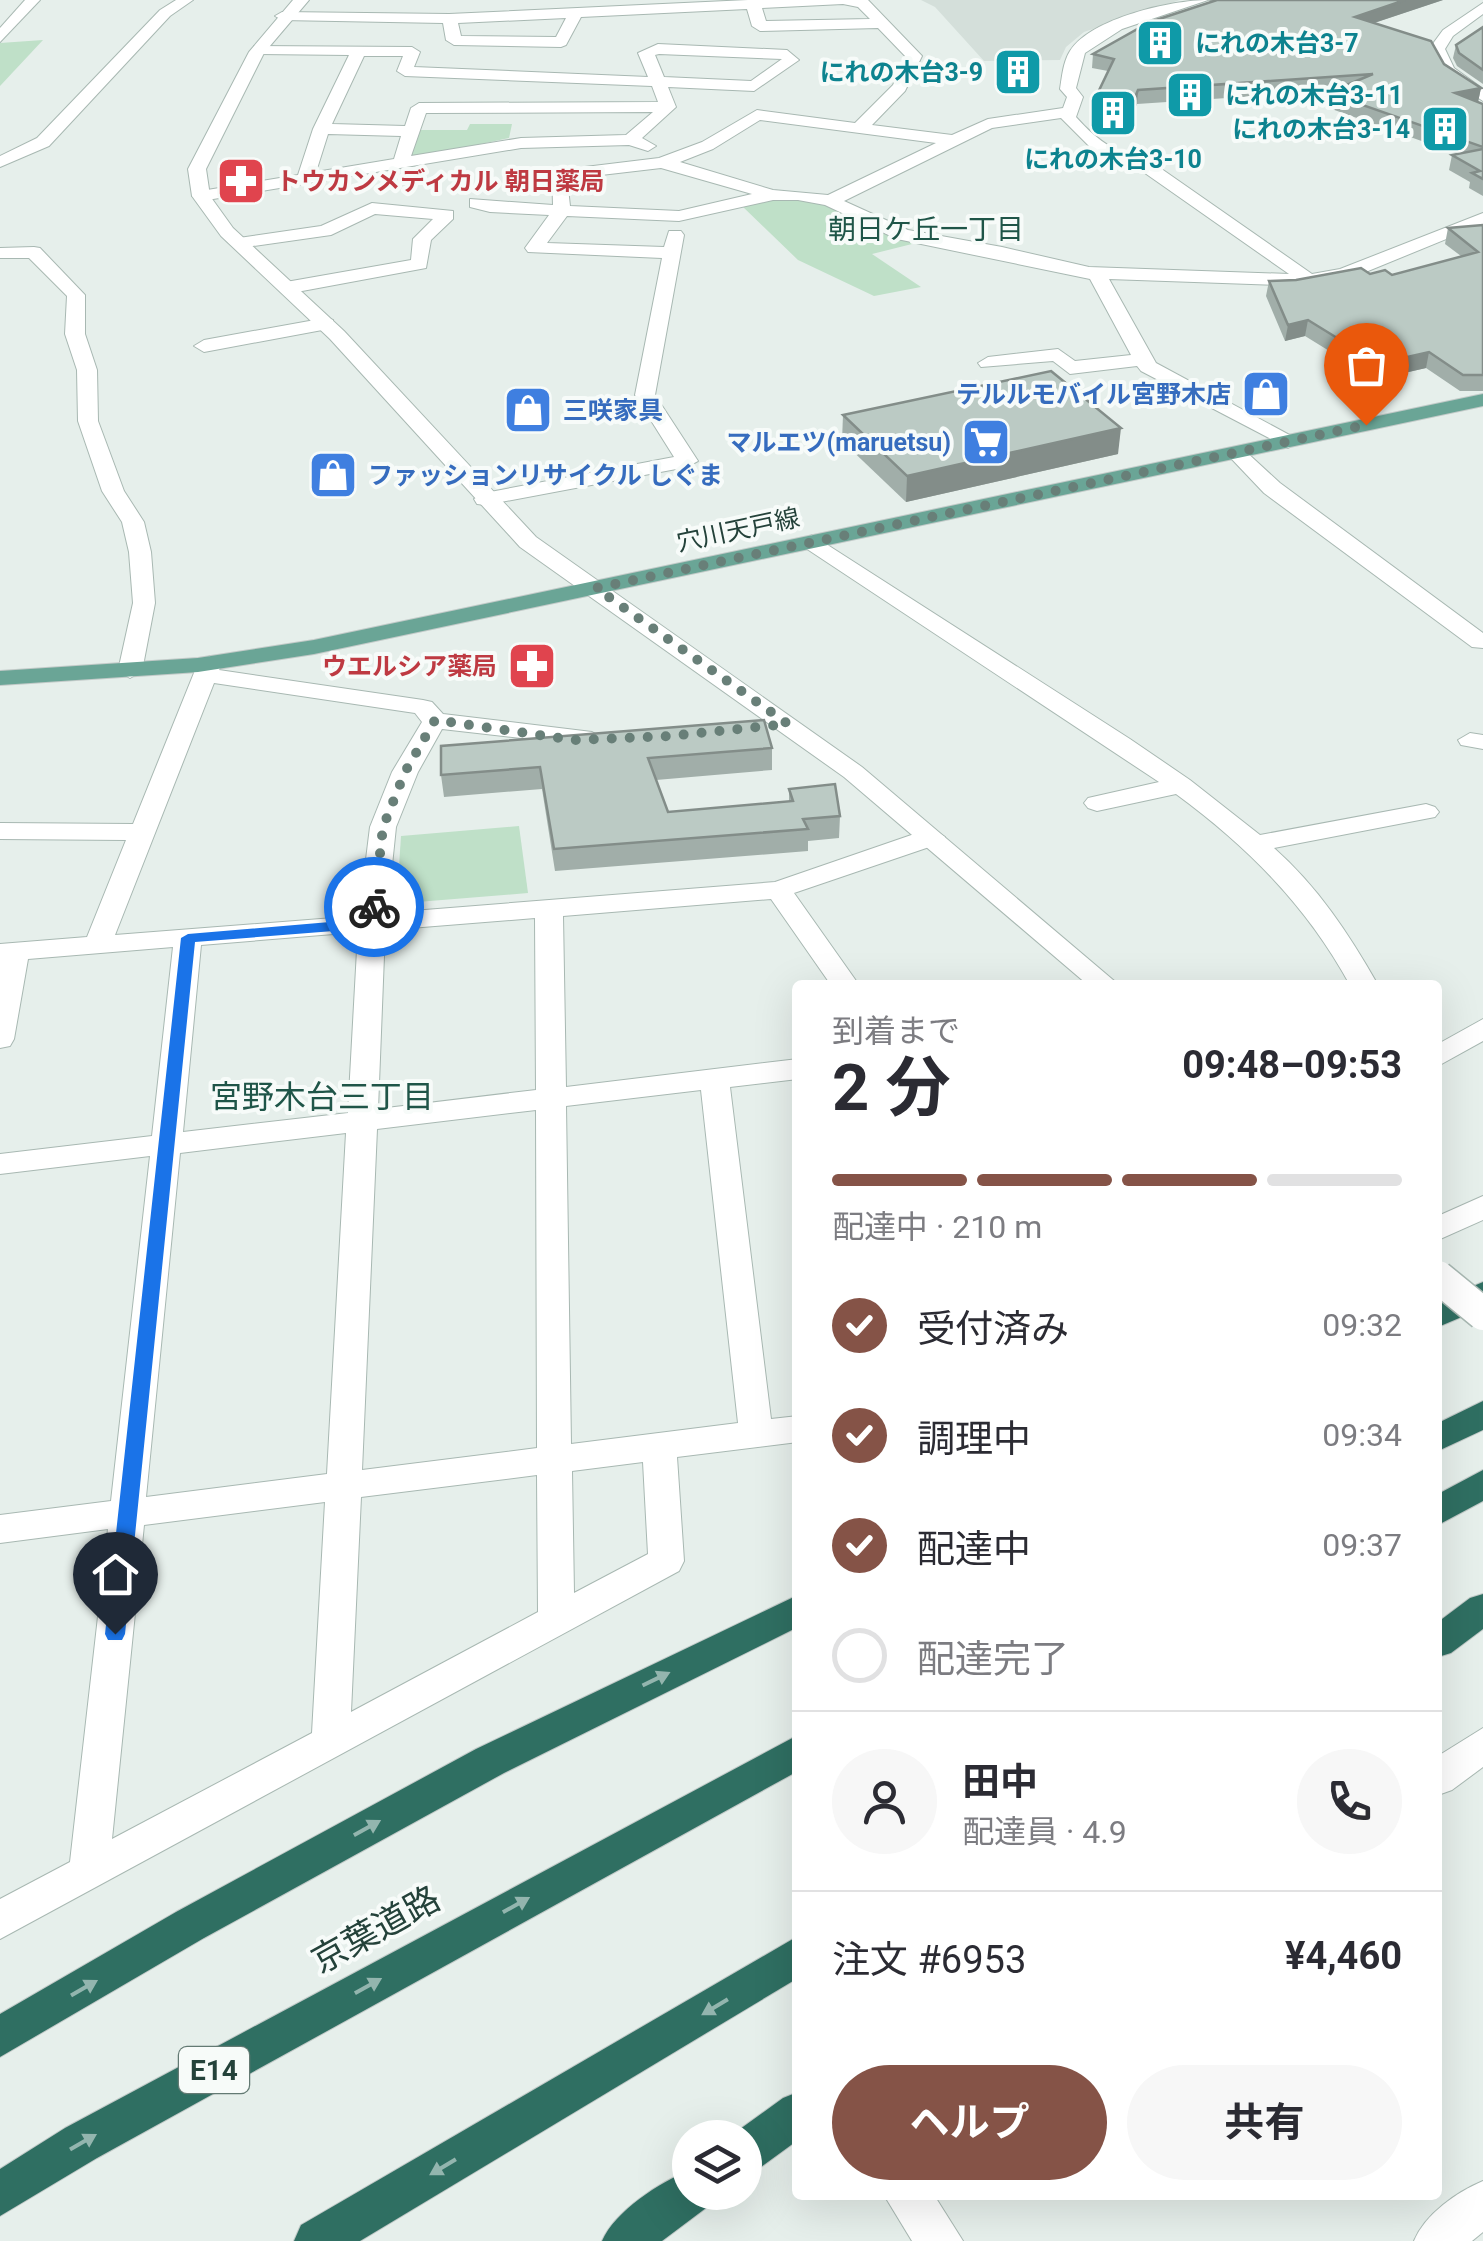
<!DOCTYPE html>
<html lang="ja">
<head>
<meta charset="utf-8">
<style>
	:root { --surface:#fff; --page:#f7f7f7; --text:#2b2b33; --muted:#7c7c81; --line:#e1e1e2; --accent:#855347 }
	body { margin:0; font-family:Roboto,"Noto Sans JP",sans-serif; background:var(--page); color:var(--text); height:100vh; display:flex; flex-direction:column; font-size:38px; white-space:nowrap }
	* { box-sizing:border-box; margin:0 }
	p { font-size:32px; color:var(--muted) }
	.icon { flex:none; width:55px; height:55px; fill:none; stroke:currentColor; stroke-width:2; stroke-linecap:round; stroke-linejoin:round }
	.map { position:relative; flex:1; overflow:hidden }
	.panel { position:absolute; left:792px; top:980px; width:650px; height:1220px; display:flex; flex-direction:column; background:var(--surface); border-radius:10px; box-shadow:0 10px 40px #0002 }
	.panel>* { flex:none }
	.controls { position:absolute; left:672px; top:2120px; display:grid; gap:20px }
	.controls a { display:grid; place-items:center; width:90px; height:90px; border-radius:50%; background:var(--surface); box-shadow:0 10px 40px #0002; font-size:50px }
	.pin { position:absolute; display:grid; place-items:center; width:85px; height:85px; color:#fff; margin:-102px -42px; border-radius:50% 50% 50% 0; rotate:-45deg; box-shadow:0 0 10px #0007 }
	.pin .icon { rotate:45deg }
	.courier { position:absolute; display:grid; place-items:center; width:100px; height:100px; margin:-50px; border:8px solid #1a73e8; border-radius:50%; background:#fff; color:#222; box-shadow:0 2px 12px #0007 }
	.overview em { font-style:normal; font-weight:700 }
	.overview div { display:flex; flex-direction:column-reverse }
	.overview { display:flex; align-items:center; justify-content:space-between; height:170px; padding:0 40px }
	h1 { font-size:65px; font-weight:700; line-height:75px }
	.bar { display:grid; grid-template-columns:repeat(4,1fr); gap:15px 10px; align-content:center; height:120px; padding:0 40px }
	.bar i { height:12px; border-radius:8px; background:var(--line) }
	.bar .current { background:var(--accent) }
	.bar p { grid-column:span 4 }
	.line { display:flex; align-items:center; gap:25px; padding:0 40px; border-top:2px solid var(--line) }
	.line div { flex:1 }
	.round { display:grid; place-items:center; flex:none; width:105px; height:105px; border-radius:52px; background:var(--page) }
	ol { padding:0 40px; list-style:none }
	li { display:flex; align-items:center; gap:30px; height:110px }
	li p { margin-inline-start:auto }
	li .icon { padding:10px; border-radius:50%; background:var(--accent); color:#fff; stroke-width:4 }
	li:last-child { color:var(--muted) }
	li i { width:55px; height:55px; border:5px solid var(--line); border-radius:50% }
	.cta { display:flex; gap:20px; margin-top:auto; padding:20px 40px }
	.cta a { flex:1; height:115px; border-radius:60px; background:var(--accent); color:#fff; font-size:40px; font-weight:700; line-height:115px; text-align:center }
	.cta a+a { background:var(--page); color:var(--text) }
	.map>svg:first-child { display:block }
</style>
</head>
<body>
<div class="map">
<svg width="1483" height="2241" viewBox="0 0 1483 2241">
	<rect width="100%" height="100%" fill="#e6efeb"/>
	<!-- built -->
	<polygon fill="#d4dfda" points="921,0 1180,0 1084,32 1066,47 1060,60 984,61 935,7"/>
	<!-- green -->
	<g fill="#bfe0c8">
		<polygon points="43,40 0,86 0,43"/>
		<polygon points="470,124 512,124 509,138 420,157 407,154 416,130 467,130"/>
		<polygon points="777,198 823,202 924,241 872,254 921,287 874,296 798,260 742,206"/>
		<polygon points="519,826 528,893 405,903 397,897 401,836"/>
	</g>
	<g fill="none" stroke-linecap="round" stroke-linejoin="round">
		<!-- minor casing -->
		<g stroke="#a8b8b2" stroke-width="2">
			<g id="minor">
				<polygon points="25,0 40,0 0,42 0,28"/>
				<path d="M748 0H868L922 56 905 91 872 125 952 135 988 119 1063 108 1067 97 1060 89C1062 77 1063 62 1070 51 1091 18 1172 0 1208 0L1122 29 1085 53 1076 88 1083 97 1076 117C1098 142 1120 156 1153 163L1312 274 1340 269 1483 213V224L1351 278 1309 286 1109 279 1156 363 1295 438 1298 442 1288 448 1141 371 1137 366 1070 374 1053 361 981 367 978 363 988 357 1058 349 1075 361 1131 355 1090 279 897 239 825 205 798 200H773L679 221 567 216 547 243 664 247 669 231H681L684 235 655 395 698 461 687 467 485 505 477 504 474 499 485 493 674 457 635 395 662 258 528 252 525 248 549 215 490 212 470 207V199L553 205 552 171 659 158 702 142 757 110 855 123 893 85 906 57 878 28 760 31 752 26 747 9 581 17 566 45 561 47 454 45 446 40 443 23 282 20 275 16 282 12 449 14ZM843 4 858 7 870 19 766 21 762 8ZM566 18 556 37 461 36 458 23ZM1061 118 1097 154 1142 171 1289 274 1089 267 1002 247 908 230 844 201 992 128ZM760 120 936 143 828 195 773 190 680 162 713 149ZM661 168 752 194 679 211 570 206 567 179Z"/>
				<path d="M658 44 787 50 799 60 754 91 668 87 676 107 642 138 656 146 648 151 629 145 521 148 201 201 192 196 201 191 298 175 313 129 349 55 259 54 254 52V46L412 47 420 52 414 67 648 77 638 53ZM659 54 782 59 751 81 664 77 655 55ZM364 56H403L397 71 405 76 652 86 658 102 419 103 411 108 405 126 332 124ZM653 112 626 135 521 138 411 156 426 113ZM328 134 401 136 394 159 316 172Z"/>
				<polygon points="372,203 453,211 453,219 431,240 426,268 286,294 277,288 286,282 411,260 413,239 433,219 375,214 331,235 239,248 230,243 239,238 321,226"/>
				<polygon points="34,247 40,248 85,295 85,334 97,370 98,421 124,491 144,522 151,552 155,603 142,671 130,678 118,671 133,603 129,552 122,522 102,491 78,421 77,370 65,334 67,296 29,258 0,258 0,248"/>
				<polygon points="326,318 333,320 333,328 204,352 194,346 204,340"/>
				<polygon points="1236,447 1243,449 1280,483 1483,633 1483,648 1472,647 1264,493 1226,453"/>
				<path d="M812 535 1130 739 1190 780 1260 835 1426 804 1435 807 1439 812 1435 817 1274 848C1318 887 1349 934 1378 985H1350C1307 906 1248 847 1176 794L1097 811 1088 808 1084 803 1088 798 1159 782 804 547 801 542Z"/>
				<path d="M210 656 222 663 219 670 423 700 432 702 443 714 592 732 604 739 592 746 442 729 418 772 396 827 387 913 775 882 923 831 932 829 945 837 941 843 794 893 859 985H831L771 899 563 916 566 1087 798 1059V1079L730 1087 771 1419 798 1416V1442L677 1457 684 1561 679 1571 0 1939V1899L70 1862 108 1529 0 1543V1515L111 1501 150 1156 0 1174V1154L152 1136 173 947 28 959 14 1039 10 1046 0 1048V944L87 937 126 840 0 839V823L133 824 198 663ZM214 683 415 713 422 722 392 772 370 827 359 916 115 935ZM535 918 536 1090 378 1109 385 930ZM358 932 348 1113 183 1132 201 945ZM701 1090 738 1423 571 1444 566 1106ZM536 1110 537 1448 362 1470 377 1129ZM346 1133 327 1474 146 1497 180 1153ZM643 1462 648 1554 574 1593 572 1471ZM537 1475 538 1612 351 1712 361 1497ZM325 1502 312 1733 112 1839 144 1525Z"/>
				<polygon points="1470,733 1483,735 1483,749 1461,745 1458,740"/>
				<polygon points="1483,1019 1483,1041 1438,1066 1438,1044"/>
				<polygon points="1483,1196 1483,1220 1438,1240 1438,1216"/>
				<polygon points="1483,1728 1483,1767 1452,1790 1438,1795 1438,1756"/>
				<path d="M1483 2181V2232L1472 2241H1414C1425 2214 1457 2192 1483 2181Z"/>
				<polygon points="884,2195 934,2195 963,2241 912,2241"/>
			</g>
		</g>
		<!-- tertiary casing -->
		<g stroke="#a8b8b2" stroke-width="2">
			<g id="tertiary">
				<polygon points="176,0 193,0 170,16 49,146 0,167 0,156 37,138 160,10"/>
				<polygon points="293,0 309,0 264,53 206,169 210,196 233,228 344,331 536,537 862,767 1119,985 1088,985 844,777 520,547 330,339 221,236 192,196 188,169 249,52"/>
				<polygon points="1483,3 1483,14 1453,36 1445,49 1454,68 1483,89 1483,101 1443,75 1429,49 1443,30"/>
			</g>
		</g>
		<!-- primary casing -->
		<g stroke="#c2cac8" stroke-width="2">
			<polygon id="primary" points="1483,394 1483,406 314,654 198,672 0,685 0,671 198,658 314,640"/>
		</g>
		<!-- motorway casing -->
		<g stroke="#c2cac8" stroke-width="2">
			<g id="motorway">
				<polygon points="1483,1282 1483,1308 1438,1327 1438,1301"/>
				<polygon points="1483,1401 1483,1430 1438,1451 1438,1423"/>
				<polygon points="1483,1470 1483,1501 1438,1525 1438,1494"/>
				<polygon points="1483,1594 1483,1629 1451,1653 1438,1657 1438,1622 1470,1598"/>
				<polygon points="798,1595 798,1627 504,1773 204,1938 0,2057 0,2014 176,1912 476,1749"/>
				<polygon points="798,1735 798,1771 97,2158 0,2216 0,2169 65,2128"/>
				<polygon points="798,1936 798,1978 360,2241 294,2241 301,2225"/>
				<polygon points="798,2092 798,2140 761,2167 745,2174 745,2138 729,2137 783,2098"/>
				<path d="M690 2170V2192H712L706 2208 662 2241H602C615 2211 660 2182 690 2170Z"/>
			</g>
		</g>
		<!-- minor -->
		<use href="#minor" fill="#fff" fill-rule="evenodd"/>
		<!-- tertiary -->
		<use href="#tertiary" fill="#fff" fill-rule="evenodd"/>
		<!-- primary -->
		<use href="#primary" fill="#6aa596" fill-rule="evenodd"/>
		<!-- motorway -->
		<use href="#motorway" fill="#2f6f62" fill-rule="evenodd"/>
		<!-- tertiary-bridge casing -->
		<g stroke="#a8b8b2" stroke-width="35" stroke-linecap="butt">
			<polyline id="tertiary-bridge" points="1438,1277 1483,1314"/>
		</g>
		<!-- tertiary-bridge -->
		<use href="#tertiary-bridge" stroke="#fff" stroke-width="32"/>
	</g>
	<!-- wall -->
	<g fill="#a1aea9">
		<polygon points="1209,0 1443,0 1374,23 1481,88 1478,102 1483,104 1483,196 1469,188 1470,182 1449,170 1452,155 1458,154 1326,107 1328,93 1333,91 1137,104 1130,121 1091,117 1093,103 1108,71 1092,68 1093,54 1210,2"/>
		<polygon points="1483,27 1483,84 1457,66 1453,58 1456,45"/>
		<polygon points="1483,225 1483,391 1460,391 1426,368 1391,376 1357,353 1339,357 1305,336 1285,341 1266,296 1269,281 1296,280 1370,274 1392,275 1461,256 1445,244 1448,228"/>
		<polygon points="843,415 1118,454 906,502 842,441"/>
		<polygon points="772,748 772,770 656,780 668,812 789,802 789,789 840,816 839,838 808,841 808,851 555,871 542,789 444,797 441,775"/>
	</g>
	<!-- shaded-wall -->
	<g fill="#838d89">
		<polygon points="1405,0 1443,0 1353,30 1355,17"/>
		<polygon points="1481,88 1478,102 1455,93"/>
		<polygon points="1138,90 1137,104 1130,121 1131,107"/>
		<polygon points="1308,320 1305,336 1285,341 1288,325"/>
		<polygon points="1360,337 1357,353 1339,357 1342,341"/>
		<polygon points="1429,352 1426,368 1391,376 1394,360"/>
		<polygon points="1121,428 1118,454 906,502 907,476"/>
	</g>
	<!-- building -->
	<g fill="#bbcac4" stroke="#838d89" stroke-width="2.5">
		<polygon points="1217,0 1405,0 1355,17 1431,41 1444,64 1481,88 1455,93 1483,104 1483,147 1328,93 1373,74 1138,90 1131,107 1093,103 1114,59 1093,54 1150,22"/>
		<polygon points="1483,27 1483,70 1459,53 1456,45"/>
		<polygon points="1483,149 1483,179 1472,173 1480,171 1452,155"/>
		<polygon points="1483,225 1483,375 1463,375 1429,352 1394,360 1360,337 1342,341 1308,320 1288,325 1269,281 1296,280 1361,268 1370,274 1385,270 1392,275 1478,252 1448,228"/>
		<polygon points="1051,371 1121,428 907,476 843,415"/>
		<polygon points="764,720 772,748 648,758 668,812 793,801 789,789 835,784 840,816 803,819 808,829 554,849 540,767 441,775 441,746"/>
	</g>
	<!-- one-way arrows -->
	<defs><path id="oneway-solid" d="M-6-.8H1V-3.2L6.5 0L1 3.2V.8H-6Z" transform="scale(2.5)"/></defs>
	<g fill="#93b5ae">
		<use href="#oneway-solid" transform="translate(656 1679) rotate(-26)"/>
		<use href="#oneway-solid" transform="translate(367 1828) rotate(-29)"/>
		<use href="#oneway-solid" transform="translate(516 1905) rotate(-29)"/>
		<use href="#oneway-solid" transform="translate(368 1986) rotate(-29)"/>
		<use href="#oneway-solid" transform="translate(84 1988) rotate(-30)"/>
		<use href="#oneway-solid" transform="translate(715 2007) rotate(149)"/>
		<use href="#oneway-solid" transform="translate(83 2142) rotate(-30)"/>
		<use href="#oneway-solid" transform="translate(443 2167) rotate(149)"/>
	</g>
	<!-- route -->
	<polygon fill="#1a73e8" points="374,902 381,907 379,923 372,928 195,942 125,1634 122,1640 108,1640 105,1634 181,938 188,934 365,919 366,907"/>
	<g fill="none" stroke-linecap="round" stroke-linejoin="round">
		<!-- done -->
		<polyline stroke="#687f78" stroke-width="10" stroke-dasharray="0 18" points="374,907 383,827 405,772 435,720 574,740 670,736 788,724 596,588 1366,425"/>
	</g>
	<!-- icons -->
	<defs>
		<g id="building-square" transform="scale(2.5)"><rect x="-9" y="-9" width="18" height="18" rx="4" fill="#0f9aa8" stroke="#f7fbf9"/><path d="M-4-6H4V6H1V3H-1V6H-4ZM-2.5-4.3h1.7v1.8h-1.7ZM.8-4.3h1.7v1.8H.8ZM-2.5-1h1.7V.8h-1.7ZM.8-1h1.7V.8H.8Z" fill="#fff"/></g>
		<g id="pharmacy-square" transform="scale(2.5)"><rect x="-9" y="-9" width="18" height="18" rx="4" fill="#e0444e" stroke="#f7fbf9"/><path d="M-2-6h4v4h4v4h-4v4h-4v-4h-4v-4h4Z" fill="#fff"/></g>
		<g id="shop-square" transform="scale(2.5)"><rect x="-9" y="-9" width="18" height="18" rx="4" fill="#3f7fe0" stroke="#f7fbf9"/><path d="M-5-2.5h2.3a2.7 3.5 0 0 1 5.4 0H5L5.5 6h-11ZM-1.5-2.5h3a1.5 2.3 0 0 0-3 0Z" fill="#fff"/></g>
		<g id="supermarket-square" transform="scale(2.5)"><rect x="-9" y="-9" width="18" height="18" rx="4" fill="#3f7fe0" stroke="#f7fbf9"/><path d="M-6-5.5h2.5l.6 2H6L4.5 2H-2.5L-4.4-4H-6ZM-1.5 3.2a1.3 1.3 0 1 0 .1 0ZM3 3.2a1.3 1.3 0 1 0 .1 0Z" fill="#fff"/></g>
	</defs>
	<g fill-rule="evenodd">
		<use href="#building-square" x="1160" y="43"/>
		<use href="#building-square" x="1018" y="72"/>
		<use href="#building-square" x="1190" y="95"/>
		<use href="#building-square" x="1113" y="113"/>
		<use href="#building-square" x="1445" y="129"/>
		<use href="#pharmacy-square" x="241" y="181"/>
		<use href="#shop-square" x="1266" y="394"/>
		<use href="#shop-square" x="528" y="410"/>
		<use href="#supermarket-square" x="986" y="442"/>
		<use href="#shop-square" x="333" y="475"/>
		<use href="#pharmacy-square" x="532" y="666"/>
	</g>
	<g text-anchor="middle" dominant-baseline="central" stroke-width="8" stroke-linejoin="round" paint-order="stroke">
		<!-- far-culture labels -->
		<g font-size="25" font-weight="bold" fill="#0d838f" stroke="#f7fbf9" text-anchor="start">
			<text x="1195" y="43">にれの木台3-7</text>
			<text x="983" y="72" text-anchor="end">にれの木台3-9</text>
			<text x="1225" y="95">にれの木台3-11</text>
			<text x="1410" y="129" text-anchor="end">にれの木台3-14</text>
			<text x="1113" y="159" text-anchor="middle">にれの木台3-10</text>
		</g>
		<!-- far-health labels -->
		<g font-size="25" font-weight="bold" fill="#be3a42" stroke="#f7fbf9" text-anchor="start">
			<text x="276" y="181">トウカンメディカル 朝日薬局</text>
			<text x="497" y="666" text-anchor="end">ウエルシア薬局</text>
		</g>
		<!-- far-shop labels -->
		<g font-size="25" font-weight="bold" fill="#366cbe" stroke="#f7fbf9" text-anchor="end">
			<text x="1231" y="394">テルルモバイル宮野木店</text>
			<text x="563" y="410" text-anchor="start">三咲家具</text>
			<text x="951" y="442">マルエツ(maruetsu)</text>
			<text x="368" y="475" text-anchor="start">ファッションリサイクル しぐま</text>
		</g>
		<!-- far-street labels -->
		<g font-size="25" fill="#24423a" stroke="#f7fbf9">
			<text transform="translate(738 530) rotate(-12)">穴川天戸線</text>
		</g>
		<!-- far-neighbourhood labels -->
		<g font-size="28" fill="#1f5548" stroke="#f7fbf9">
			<text x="926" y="229">朝日ケ丘一丁目</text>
		</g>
		<!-- shield labels -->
		<rect fill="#f7fbf9" stroke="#637a73" stroke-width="2.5" x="179" y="2047" width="70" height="46" rx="8"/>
		<g font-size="28" font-weight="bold" fill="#24423a">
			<text x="214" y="2070">E14</text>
		</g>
		<!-- neighbourhood labels -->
		<g font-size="32" fill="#1f5548" stroke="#f7fbf9">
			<text x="322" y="1097">宮野木台三丁目</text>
		</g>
		<!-- near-street labels -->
		<g font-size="35" fill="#24423a" stroke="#f7fbf9">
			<text transform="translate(376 1930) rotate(-29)">京葉道路</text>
		</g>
	</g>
</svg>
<div class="controls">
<a><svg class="icon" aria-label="layers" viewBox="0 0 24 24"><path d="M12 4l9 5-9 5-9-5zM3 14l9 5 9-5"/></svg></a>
</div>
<div class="pin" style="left:1366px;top:425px;background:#ea580c"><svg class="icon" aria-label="bag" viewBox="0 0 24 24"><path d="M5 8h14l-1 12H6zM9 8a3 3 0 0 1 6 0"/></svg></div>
<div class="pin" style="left:115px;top:1634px;background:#1f2937"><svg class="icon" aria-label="home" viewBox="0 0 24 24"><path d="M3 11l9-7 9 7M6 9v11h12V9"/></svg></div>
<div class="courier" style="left:374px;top:907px"><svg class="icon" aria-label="bike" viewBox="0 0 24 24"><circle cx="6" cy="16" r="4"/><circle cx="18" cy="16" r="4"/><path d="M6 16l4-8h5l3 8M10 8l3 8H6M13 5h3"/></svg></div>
<section class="panel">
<div class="overview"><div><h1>2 分</h1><p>到着まで</p></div><em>09:48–09:53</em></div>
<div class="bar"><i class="current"></i><i class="current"></i><i class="current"></i><i></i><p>配達中 · 210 m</p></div>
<ol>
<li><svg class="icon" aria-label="check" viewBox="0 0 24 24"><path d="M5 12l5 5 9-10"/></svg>受付済み<p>09:32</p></li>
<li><svg class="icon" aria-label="check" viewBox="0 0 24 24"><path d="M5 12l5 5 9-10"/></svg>調理中<p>09:34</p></li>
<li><svg class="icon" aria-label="check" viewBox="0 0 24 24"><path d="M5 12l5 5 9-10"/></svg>配達中<p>09:37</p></li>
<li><i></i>配達完了</li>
</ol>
<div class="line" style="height:180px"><a class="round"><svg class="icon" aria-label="person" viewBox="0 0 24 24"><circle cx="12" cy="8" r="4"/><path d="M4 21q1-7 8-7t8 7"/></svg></a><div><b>田中</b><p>配達員 · 4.9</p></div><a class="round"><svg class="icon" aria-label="phone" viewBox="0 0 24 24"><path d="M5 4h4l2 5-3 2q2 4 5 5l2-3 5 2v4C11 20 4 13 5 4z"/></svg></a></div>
<div class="line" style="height:130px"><div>注文 #6953</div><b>¥4,460</b></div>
<div class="cta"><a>ヘルプ</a><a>共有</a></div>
</section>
</div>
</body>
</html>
